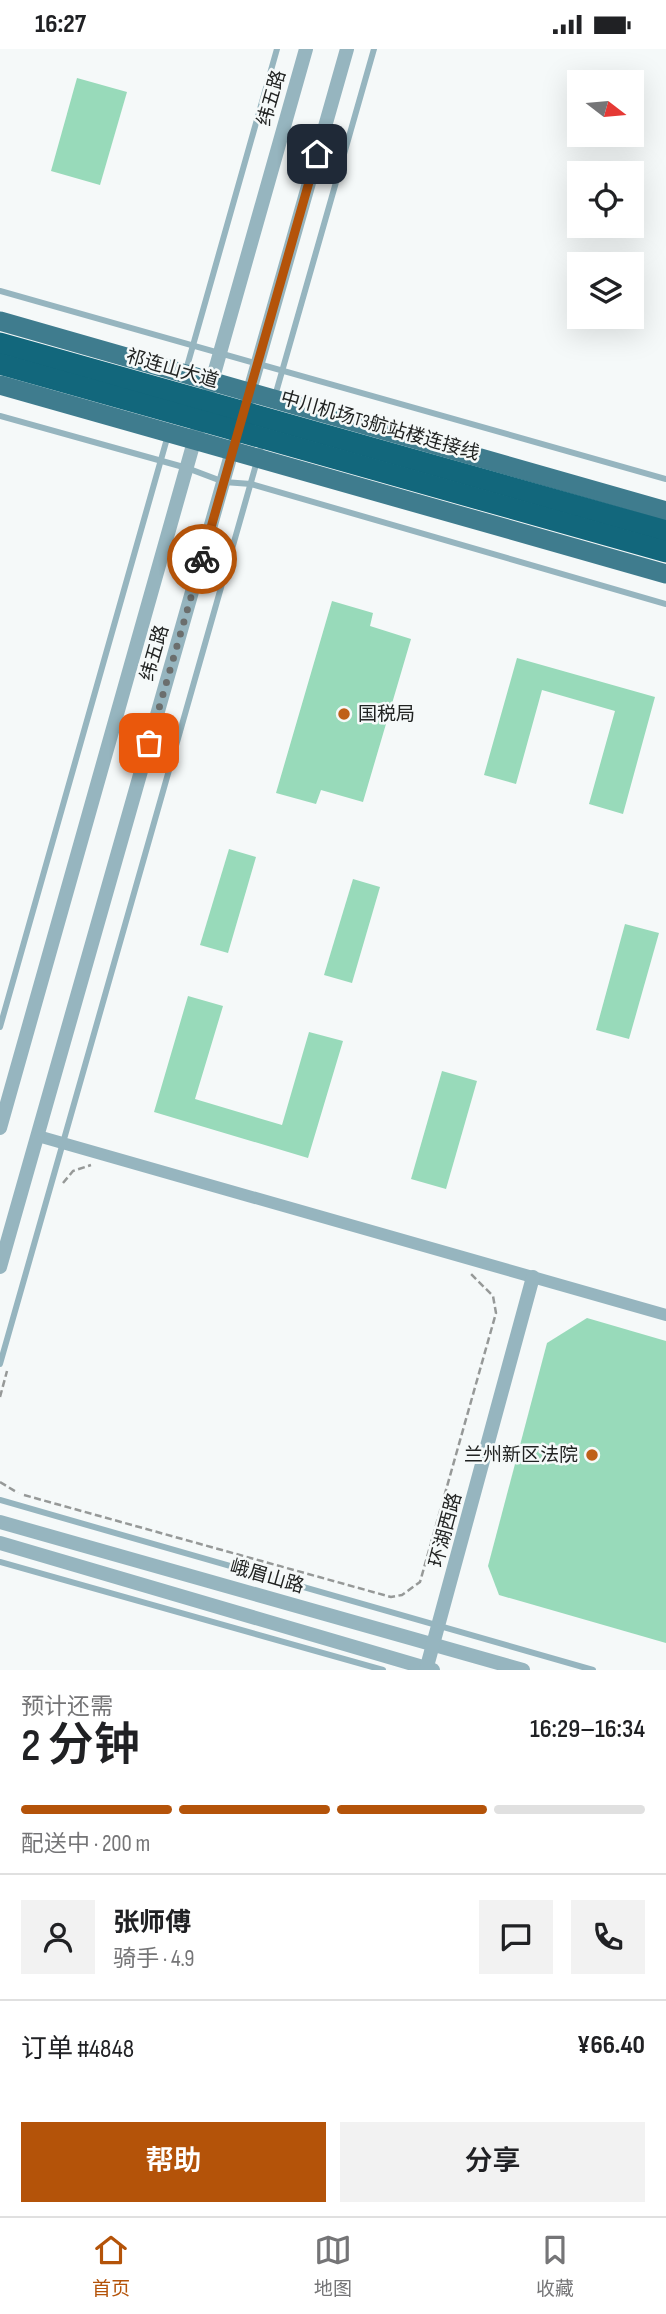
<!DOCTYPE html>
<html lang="zh">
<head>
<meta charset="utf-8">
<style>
	:root { --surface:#fff; --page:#f2f2f2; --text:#202124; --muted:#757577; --line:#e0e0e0; --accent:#b45309 }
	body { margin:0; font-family:"Sofia Sans Condensed","Noto Sans SC",sans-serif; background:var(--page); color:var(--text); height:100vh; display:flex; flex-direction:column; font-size:26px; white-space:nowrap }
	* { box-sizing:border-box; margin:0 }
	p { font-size:23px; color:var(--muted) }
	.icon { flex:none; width:38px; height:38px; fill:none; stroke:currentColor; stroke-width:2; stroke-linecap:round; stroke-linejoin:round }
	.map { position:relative; height:1621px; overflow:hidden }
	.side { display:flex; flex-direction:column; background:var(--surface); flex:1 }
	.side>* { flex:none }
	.needle { width:46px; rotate:106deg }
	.tools { position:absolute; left:567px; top:21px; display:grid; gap:14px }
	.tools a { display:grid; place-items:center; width:77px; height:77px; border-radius:0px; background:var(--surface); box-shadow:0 7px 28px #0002; font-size:35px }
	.pin { position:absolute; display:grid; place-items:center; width:60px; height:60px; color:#fff; margin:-30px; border-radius:14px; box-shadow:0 4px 10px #0006 }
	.courier { position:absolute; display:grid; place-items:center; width:70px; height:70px; margin:-35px; border:5px solid #b45309; border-radius:50%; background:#fff; color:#222; box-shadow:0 2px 9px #0007 }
	.head em { font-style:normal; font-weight:600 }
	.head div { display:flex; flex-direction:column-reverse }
	.head { display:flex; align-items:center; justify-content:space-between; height:119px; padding:0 21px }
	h1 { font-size:46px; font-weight:600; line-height:52px }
	.bar { display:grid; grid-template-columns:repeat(4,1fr); gap:10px 7px; align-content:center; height:84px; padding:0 21px }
	.bar i { height:9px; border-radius:5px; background:var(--line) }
	.bar .active { background:var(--accent) }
	.bar p { grid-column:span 4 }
	.line { display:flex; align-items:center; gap:18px; padding:0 21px; border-top:2px solid var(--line) }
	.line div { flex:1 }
	.round { display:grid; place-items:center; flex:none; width:74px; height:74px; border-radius:0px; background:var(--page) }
	.button { display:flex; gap:14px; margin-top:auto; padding:14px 21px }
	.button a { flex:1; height:80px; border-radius:0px; background:var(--accent); color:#fff; font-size:28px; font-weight:600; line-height:80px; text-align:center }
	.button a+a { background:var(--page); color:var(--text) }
	.status { display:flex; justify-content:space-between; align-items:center; height:49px; padding:0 35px; background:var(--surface); direction:ltr }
	.status svg { height:19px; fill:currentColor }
	.menu { display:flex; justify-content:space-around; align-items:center; height:98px; border-top:2px solid var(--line); background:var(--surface); font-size:19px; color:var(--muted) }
	.menu a { display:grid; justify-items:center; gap:4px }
	.menu .active { color:var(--accent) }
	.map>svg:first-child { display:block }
</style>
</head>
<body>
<div class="status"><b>16:27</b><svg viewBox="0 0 49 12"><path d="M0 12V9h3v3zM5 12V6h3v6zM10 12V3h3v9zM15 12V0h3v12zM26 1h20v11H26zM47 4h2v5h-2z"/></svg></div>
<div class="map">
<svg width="666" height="1621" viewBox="0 0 666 1621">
	<rect width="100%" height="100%" fill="#f5f9f9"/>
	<!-- building -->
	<g fill="#98daba">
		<polygon points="77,29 127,43 100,136 51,122"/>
		<polygon points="332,552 373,564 370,577 411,590 363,753 321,741 316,755 276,744"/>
		<polygon points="517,609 655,648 623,765 589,755 615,662 542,641 516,735 484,726"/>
		<polygon points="229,800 256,808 228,904 200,896"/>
		<polygon points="353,830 380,838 352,934 324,926"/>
		<polygon points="625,875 659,884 629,990 596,981"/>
		<polygon points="188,947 223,957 195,1050 282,1076 309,983 343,992 308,1109 154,1063"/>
		<polygon points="442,1022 477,1032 446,1140 411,1130"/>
		<polygon points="587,1269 666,1292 666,1594 499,1546 488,1517 547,1294"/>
	</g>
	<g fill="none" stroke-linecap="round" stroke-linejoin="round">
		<!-- path -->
		<g stroke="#969998" stroke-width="2.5" stroke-dasharray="7 3.5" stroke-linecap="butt">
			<polyline points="63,1134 73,1122 91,1116"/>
			<polyline points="0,1348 7,1322"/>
			<polyline points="0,1433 18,1444"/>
			<polyline points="24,1446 391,1548 402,1546 420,1533 496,1264 493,1247 471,1225"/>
		</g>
		<!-- service -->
		<g stroke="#96b5bf" stroke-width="6">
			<polyline points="0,242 666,430"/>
			<polyline points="186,321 277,0"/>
			<polyline points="275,347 374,0"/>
			<polyline points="0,367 187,419 224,433 251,435 666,555"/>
			<polyline points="0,978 168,386"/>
			<polyline points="0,1315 263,391"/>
			<polyline points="0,1451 593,1621"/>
			<polyline points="0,1513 383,1621"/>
		</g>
		<!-- minor -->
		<polyline stroke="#96b5bf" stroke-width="12" points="38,1087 666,1266"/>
		<!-- tertiary -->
		<g stroke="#96b5bf" stroke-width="14">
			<polyline points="210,339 306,0"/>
			<polyline points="247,352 347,0"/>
			<polyline points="0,1079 197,382"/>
			<polyline points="0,1218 234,395"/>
			<polyline points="0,1473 523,1621"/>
			<polyline points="0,1494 433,1621"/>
			<polyline points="426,1621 533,1228"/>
		</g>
		<!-- primary -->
		<g stroke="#3f7c8e" stroke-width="19">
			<polyline points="0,272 666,462"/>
			<polyline points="0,336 666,525"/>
		</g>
		<!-- motorway-bridge -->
		<g stroke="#12677c" stroke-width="21">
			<polyline points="0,294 666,482"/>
			<polyline points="0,315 666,503"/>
		</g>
	</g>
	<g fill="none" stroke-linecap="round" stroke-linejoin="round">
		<!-- done -->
		<polyline stroke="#6b6e6d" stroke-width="7" stroke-dasharray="0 12.6" points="149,694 202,510"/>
		<!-- route -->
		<polyline stroke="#b45309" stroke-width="9" points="202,510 317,105"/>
	</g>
	<!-- markers -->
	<g fill="#bf6019" stroke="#f5f9f9" stroke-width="2.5">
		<circle cx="344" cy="665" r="7"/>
		<circle cx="592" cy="1406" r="7"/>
	</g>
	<g text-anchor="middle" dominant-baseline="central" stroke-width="5" stroke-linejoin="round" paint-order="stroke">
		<!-- street labels -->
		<g font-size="19" fill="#212322" stroke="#f5f9f9">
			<text transform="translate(272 49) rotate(-74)">纬五路</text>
			<text transform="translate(172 320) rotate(16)">祁连山大道</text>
			<text transform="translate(380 377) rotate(16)">中川机场T3航站楼连接线</text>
			<text transform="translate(155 604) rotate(-74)">纬五路</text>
			<text transform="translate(446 1481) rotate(-75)">环湖西路</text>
			<text transform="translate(267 1528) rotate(16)">峨眉山路</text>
		</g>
		<!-- poi labels -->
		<g font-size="19" fill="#212322" stroke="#f5f9f9" text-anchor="start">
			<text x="358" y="665">国税局</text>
			<text x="578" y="1406" text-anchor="end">兰州新区法院</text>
		</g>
	</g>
</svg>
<div class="tools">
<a><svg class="needle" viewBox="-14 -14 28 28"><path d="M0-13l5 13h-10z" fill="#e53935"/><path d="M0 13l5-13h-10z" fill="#757577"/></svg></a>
<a><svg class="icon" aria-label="locate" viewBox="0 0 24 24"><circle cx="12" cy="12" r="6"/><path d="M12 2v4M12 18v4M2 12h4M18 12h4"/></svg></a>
<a><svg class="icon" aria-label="layers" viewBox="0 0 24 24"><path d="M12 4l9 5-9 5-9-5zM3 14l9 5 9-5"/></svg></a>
</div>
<div class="pin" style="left:149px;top:694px;background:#ea580c"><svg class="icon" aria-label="bag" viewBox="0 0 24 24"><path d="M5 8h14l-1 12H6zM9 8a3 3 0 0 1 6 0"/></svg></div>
<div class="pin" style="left:317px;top:105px;background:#1f2937"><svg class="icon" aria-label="home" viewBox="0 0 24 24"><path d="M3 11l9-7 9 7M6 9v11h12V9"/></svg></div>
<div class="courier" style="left:202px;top:510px"><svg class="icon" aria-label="bike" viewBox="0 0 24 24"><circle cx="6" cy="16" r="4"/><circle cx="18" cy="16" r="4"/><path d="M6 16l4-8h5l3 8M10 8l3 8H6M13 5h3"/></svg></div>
</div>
<section class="side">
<div class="head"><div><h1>2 分钟</h1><p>预计还需</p></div><em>16:29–16:34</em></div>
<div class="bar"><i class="active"></i><i class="active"></i><i class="active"></i><i></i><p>配送中 · 200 m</p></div>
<div class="line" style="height:126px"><a class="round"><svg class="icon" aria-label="person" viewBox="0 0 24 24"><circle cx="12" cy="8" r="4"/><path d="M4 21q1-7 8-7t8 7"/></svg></a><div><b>张师傅</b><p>骑手 · 4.9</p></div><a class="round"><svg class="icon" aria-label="chat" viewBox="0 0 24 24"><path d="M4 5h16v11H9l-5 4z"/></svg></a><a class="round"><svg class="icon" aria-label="phone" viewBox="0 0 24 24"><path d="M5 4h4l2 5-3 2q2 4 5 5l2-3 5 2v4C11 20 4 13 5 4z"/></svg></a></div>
<div class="line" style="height:91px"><div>订单 #4848</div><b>¥66.40</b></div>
<div class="button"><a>帮助</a><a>分享</a></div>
</section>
<nav class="menu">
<a class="active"><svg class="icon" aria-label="home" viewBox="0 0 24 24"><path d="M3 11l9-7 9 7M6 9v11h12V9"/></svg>首页</a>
<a><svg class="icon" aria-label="map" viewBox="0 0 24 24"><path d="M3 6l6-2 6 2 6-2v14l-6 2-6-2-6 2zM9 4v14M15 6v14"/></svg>地图</a>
<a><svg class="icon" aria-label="saved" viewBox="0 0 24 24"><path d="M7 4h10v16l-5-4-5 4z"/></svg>收藏</a>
</nav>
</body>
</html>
